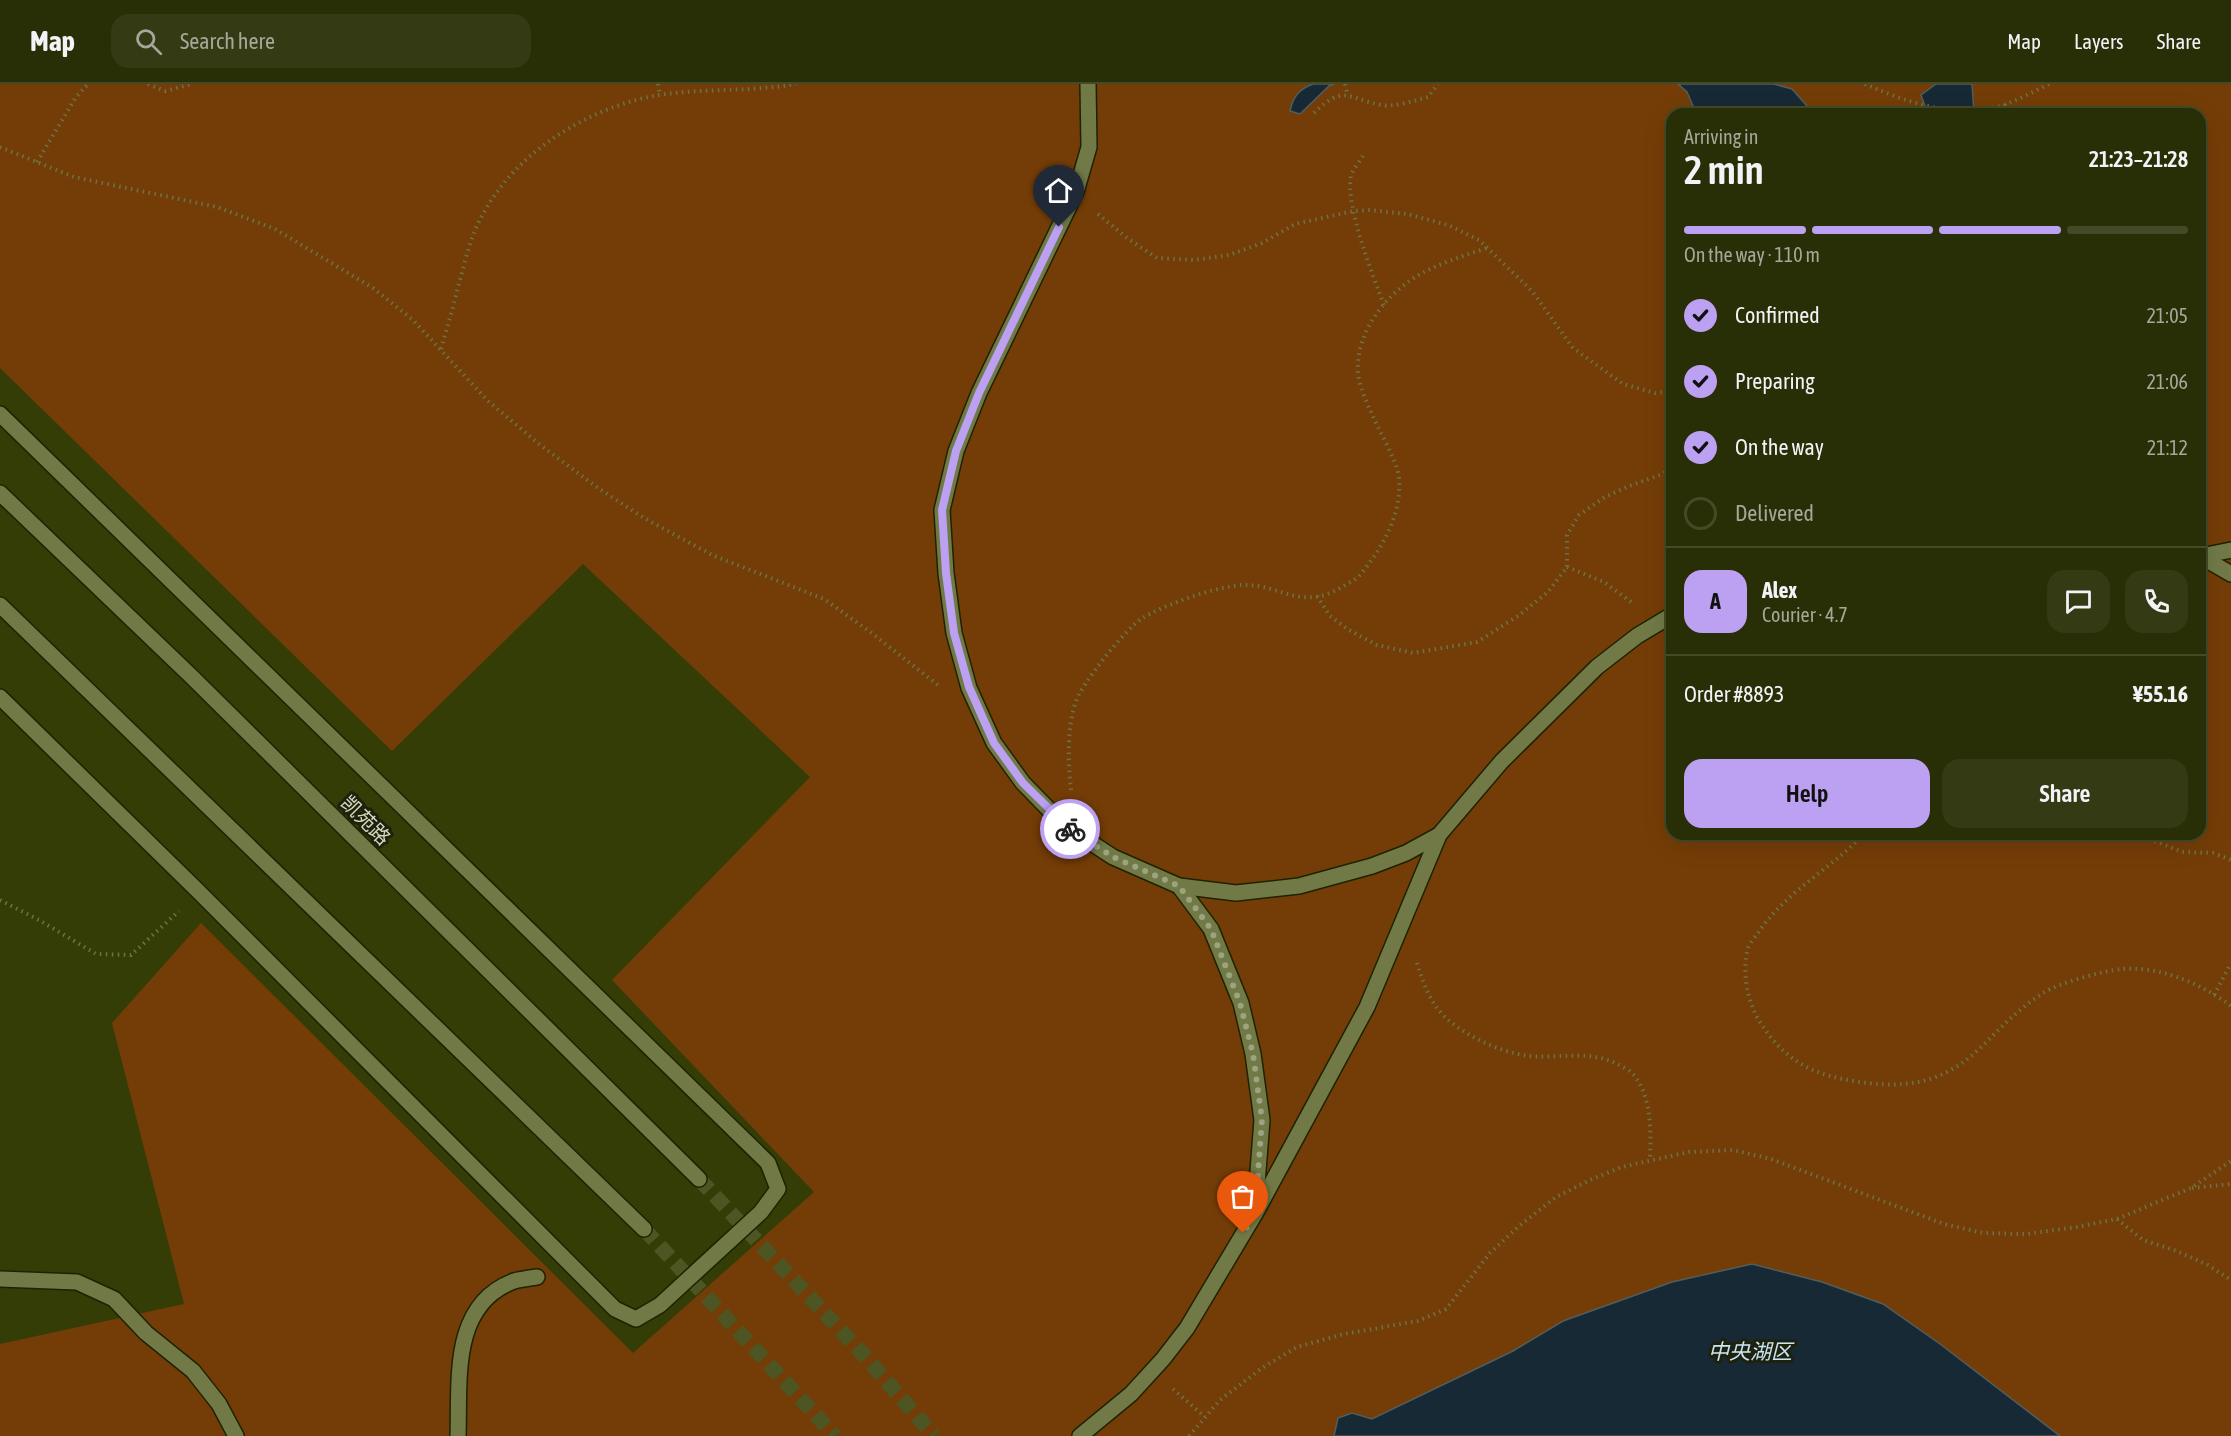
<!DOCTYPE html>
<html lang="en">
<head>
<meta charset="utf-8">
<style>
	:root { --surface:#282e05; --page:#343a13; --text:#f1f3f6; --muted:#a5a89a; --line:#444a27; --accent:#bca0f2 }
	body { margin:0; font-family:"Asap Condensed","Noto Sans SC",sans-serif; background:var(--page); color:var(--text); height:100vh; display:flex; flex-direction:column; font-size:22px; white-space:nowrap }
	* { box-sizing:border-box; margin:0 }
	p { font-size:20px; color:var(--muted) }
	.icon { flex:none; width:33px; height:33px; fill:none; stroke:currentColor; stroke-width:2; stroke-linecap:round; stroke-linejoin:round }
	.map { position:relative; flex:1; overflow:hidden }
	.panel { position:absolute; left:1666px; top:24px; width:540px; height:732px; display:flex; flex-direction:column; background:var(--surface); border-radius:18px; box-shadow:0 6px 24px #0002,0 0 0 2px var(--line) }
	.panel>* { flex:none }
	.pin { position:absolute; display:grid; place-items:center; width:51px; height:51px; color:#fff; margin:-62px -26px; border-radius:50% 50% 50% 0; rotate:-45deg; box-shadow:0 0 6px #0007 }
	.pin .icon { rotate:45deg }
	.courier { position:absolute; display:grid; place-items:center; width:60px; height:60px; margin:-30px; border:4px solid #bca0f2; border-radius:50%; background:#fff; color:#222; box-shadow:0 2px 8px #0007 }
	.head em { font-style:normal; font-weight:600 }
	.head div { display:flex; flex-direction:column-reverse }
	.head { display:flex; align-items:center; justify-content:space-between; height:102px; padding:0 18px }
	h1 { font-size:39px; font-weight:600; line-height:45px }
	.bar { display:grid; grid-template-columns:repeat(4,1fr); gap:9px 6px; align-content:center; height:72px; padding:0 18px }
	.bar i { height:8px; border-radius:4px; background:var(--line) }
	.bar .active { background:var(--accent) }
	.bar p { grid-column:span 4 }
	.line { display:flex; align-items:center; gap:15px; padding:0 18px; border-top:2px solid var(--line) }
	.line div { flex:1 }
	.round { display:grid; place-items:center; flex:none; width:63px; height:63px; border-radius:18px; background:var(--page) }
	ol { padding:0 18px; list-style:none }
	li { display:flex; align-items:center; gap:18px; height:66px }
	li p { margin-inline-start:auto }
	li .icon { padding:6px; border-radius:50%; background:var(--accent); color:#111; stroke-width:4 }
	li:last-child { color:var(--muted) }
	li i { width:33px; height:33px; border:3px solid var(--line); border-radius:50% }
	.button { display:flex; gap:12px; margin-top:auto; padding:12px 18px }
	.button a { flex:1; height:69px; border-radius:18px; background:var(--accent); color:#111; font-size:24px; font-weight:600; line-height:69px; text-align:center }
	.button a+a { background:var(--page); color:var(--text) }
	header { display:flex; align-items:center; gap:36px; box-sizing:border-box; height:84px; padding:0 30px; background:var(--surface); border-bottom:2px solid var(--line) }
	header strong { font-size:28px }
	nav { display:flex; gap:33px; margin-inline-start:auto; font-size:21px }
	.search { width:420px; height:54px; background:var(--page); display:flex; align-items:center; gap:15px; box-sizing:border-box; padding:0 21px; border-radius:18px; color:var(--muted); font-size:22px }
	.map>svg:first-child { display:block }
</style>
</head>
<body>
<header>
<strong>Map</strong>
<div class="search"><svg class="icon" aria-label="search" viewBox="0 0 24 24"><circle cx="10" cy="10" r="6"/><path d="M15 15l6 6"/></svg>Search here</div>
<nav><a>Map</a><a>Layers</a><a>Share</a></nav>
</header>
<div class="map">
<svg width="2231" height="1352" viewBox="0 0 2231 1352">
	<rect width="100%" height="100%" fill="#353d07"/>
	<!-- green -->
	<path fill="#743d07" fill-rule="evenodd" d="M0 0H2231V1352H0V1260L184 1220 112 939 201 839 633 1269 814 1108 612 896 810 693 583 480 392 667 0 284ZM1672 30H2200V750H1672Z"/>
	<!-- water -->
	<g fill="#172934" stroke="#505e5e" stroke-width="1.5">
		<path d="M1313 0H1334L1329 2 1300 30 1290 27C1293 13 1299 5 1313 0Z"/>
		<polygon points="1678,0 1774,0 1792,5 1814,30 1707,30 1694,24 1687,8"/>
		<polygon points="1936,0 1972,0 1974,30 1928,30 1921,11"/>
		<polygon points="1752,1180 1822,1198 1883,1220 1940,1260 2060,1352 1334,1352 1338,1334 1352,1329 1372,1335 1513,1267 1563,1237 1672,1198"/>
	</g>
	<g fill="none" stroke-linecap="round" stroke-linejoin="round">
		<!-- secondary-tunnel -->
		<g stroke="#4d5523" stroke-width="15" stroke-dasharray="15 8" stroke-linecap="butt">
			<polyline points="699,1095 862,1269 934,1352"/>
			<polyline points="644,1145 835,1352"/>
		</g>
		<!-- lane casing -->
		<g stroke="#1d2300" stroke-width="18">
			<g id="lane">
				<polyline points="1088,0 1089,63 1076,108 979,309 956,367 942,426 946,489 954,549 969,604 994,659 1023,699 1064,741 1113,773 1179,802 1236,809 1299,802 1372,782 1406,769 1439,751"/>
				<polyline points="0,330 768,1079 778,1105 761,1128 660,1221 636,1235 615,1225 199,808 0,613"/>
				<polyline points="2200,472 2231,490"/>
				<polyline points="2201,472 2231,466"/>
				<polyline points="1179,802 1211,845 1241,919 1253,970 1262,1036 1255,1125"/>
				<polyline points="0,1195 77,1198 114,1215 146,1249 193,1287 219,1320 236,1352"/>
				<path d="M458 1352C460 1297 450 1221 514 1197 521 1195 529 1194 537 1193"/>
				<polyline points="1080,1352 1131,1310 1163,1275 1187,1244 1255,1130 1367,923 1439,751 1502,677 1597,583 1637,552 1672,531"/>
			</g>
		</g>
		<!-- secondary casing -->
		<g stroke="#1d2300" stroke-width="18">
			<g id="secondary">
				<polyline points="0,409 192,593 699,1095"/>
				<polyline points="0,521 644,1145"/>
			</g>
		</g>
		<!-- path -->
		<g stroke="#6c7346" stroke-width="4" stroke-dasharray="1.5 4.5" stroke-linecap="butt">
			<polyline points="148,0 165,7 192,0"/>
			<polyline points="658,0 660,11"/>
			<polyline points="1345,0 1347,9"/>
			<path d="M1865 0C1908 19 1960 37 2007 20 2021 14 2035 7 2049 0"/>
			<polyline points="2005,20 2006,30"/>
			<path d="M1314 29C1344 0 1346 14 1381 21 1392 24 1417 16 1428 13L1438 0"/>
			<polyline points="0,63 74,93 217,123 275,145 373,204 413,236 488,317 539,360 598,404 644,434 712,471 824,515 869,547 938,601"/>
			<path d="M1363 72C1359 78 1353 85 1351 92 1345 121 1373 192 1384 221"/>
			<polyline points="37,78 76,13 88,0"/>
			<polyline points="1098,130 1127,154 1157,174 1194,176 1229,171 1262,159 1295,140 1354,127 1370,126 1407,130 1448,141 1479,156 1532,207 1573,264 1623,300 1655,309 1672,307"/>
			<path d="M441 265C447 244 453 224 458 203 465 179 470 152 483 130 517 67 589 23 659 11 705 4 751 8 796 0"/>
			<polyline points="1567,483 1604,498 1634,520"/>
			<polyline points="1317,512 1330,532 1349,546 1377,561 1413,569 1477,558 1518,532 1548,508 1567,483 1567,451 1579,431 1605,413 1629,402 1663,390 1672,383"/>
			<path d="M1071 706C1068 679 1067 646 1075 620 1080 601 1125 546 1141 535 1163 521 1217 502 1243 501 1279 500 1301 527 1340 504 1346 500 1354 497 1359 492 1382 465 1402 431 1399 394 1397 375 1378 346 1371 328 1366 317 1359 301 1358 289 1355 247 1388 207 1424 188 1444 178 1465 171 1487 164"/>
			<path d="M1864 750C1831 785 1785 808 1758 849 1755 853 1750 859 1748 864 1744 877 1745 896 1748 909 1751 920 1754 929 1760 938 1780 970 1805 988 1843 995 1878 1002 1916 1005 1949 987 1974 974 1991 952 2011 934 2021 925 2032 916 2043 909 2059 899 2103 887 2121 885 2161 882 2200 899 2231 922"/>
			<polyline points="2138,750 2182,768 2213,769 2231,776"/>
			<polyline points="0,816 39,836 96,870 131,871 179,827"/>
			<path d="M1417 879C1422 895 1427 910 1437 924 1455 948 1500 969 1529 972 1561 975 1590 965 1619 981 1622 983 1628 985 1631 988 1652 1009 1651 1048 1650 1075"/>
			<polyline points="2214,911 2231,879"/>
			<polyline points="2192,1104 2231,1100"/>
			<polyline points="2117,1135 2143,1156 2174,1166 2208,1181 2231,1196"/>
			<polyline points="1173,1305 1205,1333"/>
			<polyline points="1189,1352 1220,1316 1262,1284 1297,1263 1344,1250 1418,1237 1446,1225 1490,1169 1518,1143 1556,1113 1592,1095 1622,1083 1689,1068 1733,1066 1771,1075 1944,1140 1983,1149 2026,1150 2077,1143 2117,1135 2191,1104 2231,1077"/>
		</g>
		<!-- lane -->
		<use href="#lane" stroke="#717a47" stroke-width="15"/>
		<!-- secondary -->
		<use href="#secondary" stroke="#717a47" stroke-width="15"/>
	</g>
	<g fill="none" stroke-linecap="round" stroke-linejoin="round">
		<!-- done -->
		<polyline stroke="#9ca37f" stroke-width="6" stroke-dasharray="0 10.8" points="1070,745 1113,773 1179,802 1211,845 1240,919 1253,970 1262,1036 1255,1130 1243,1149"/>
		<!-- route -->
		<polyline stroke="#bca0f2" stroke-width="8" points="1059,143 979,309 956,367 942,426 946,489 954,549 969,603 994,659 1023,699 1070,745"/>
	</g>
	<g text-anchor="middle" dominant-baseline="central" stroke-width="6" stroke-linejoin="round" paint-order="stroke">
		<!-- street labels -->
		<g font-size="20" fill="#d4dac0" stroke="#1e220d">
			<text transform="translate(366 736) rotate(45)">凯苑路</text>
		</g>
		<!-- water labels -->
		<g font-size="21" font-style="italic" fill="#c9e4f6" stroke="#1e220d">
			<text x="1750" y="1267">中央湖区</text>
		</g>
	</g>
</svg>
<div class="pin" style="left:1243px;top:1149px;background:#ea580c"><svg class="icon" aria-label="bag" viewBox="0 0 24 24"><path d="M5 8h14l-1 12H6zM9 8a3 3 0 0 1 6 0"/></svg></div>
<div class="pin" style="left:1059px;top:143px;background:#1f2937"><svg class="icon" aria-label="home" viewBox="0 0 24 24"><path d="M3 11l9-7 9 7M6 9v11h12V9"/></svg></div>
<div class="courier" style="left:1070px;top:745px"><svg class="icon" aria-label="bike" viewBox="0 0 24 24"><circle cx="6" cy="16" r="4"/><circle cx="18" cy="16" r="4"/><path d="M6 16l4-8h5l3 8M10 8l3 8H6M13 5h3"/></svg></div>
<section class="panel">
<div class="head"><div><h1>2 min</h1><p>Arriving in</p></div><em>21:23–21:28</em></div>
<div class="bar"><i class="active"></i><i class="active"></i><i class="active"></i><i></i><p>On the way · 110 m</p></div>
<ol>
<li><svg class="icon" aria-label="check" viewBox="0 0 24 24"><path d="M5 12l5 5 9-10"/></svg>Confirmed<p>21:05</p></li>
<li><svg class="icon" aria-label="check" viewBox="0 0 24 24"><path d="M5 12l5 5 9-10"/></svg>Preparing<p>21:06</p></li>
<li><svg class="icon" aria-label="check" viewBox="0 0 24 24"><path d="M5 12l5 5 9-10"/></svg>On the way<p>21:12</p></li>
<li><i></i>Delivered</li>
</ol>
<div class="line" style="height:108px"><b class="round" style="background:var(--accent);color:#111">A</b><div><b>Alex</b><p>Courier · 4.7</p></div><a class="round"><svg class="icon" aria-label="chat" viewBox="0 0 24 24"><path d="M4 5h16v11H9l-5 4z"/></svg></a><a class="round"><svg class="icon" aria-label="phone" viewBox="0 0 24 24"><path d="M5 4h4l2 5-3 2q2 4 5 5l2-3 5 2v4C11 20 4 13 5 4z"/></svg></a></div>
<div class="line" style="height:78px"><div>Order #8893</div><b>¥55.16</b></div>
<div class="button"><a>Help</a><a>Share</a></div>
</section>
</div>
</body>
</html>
